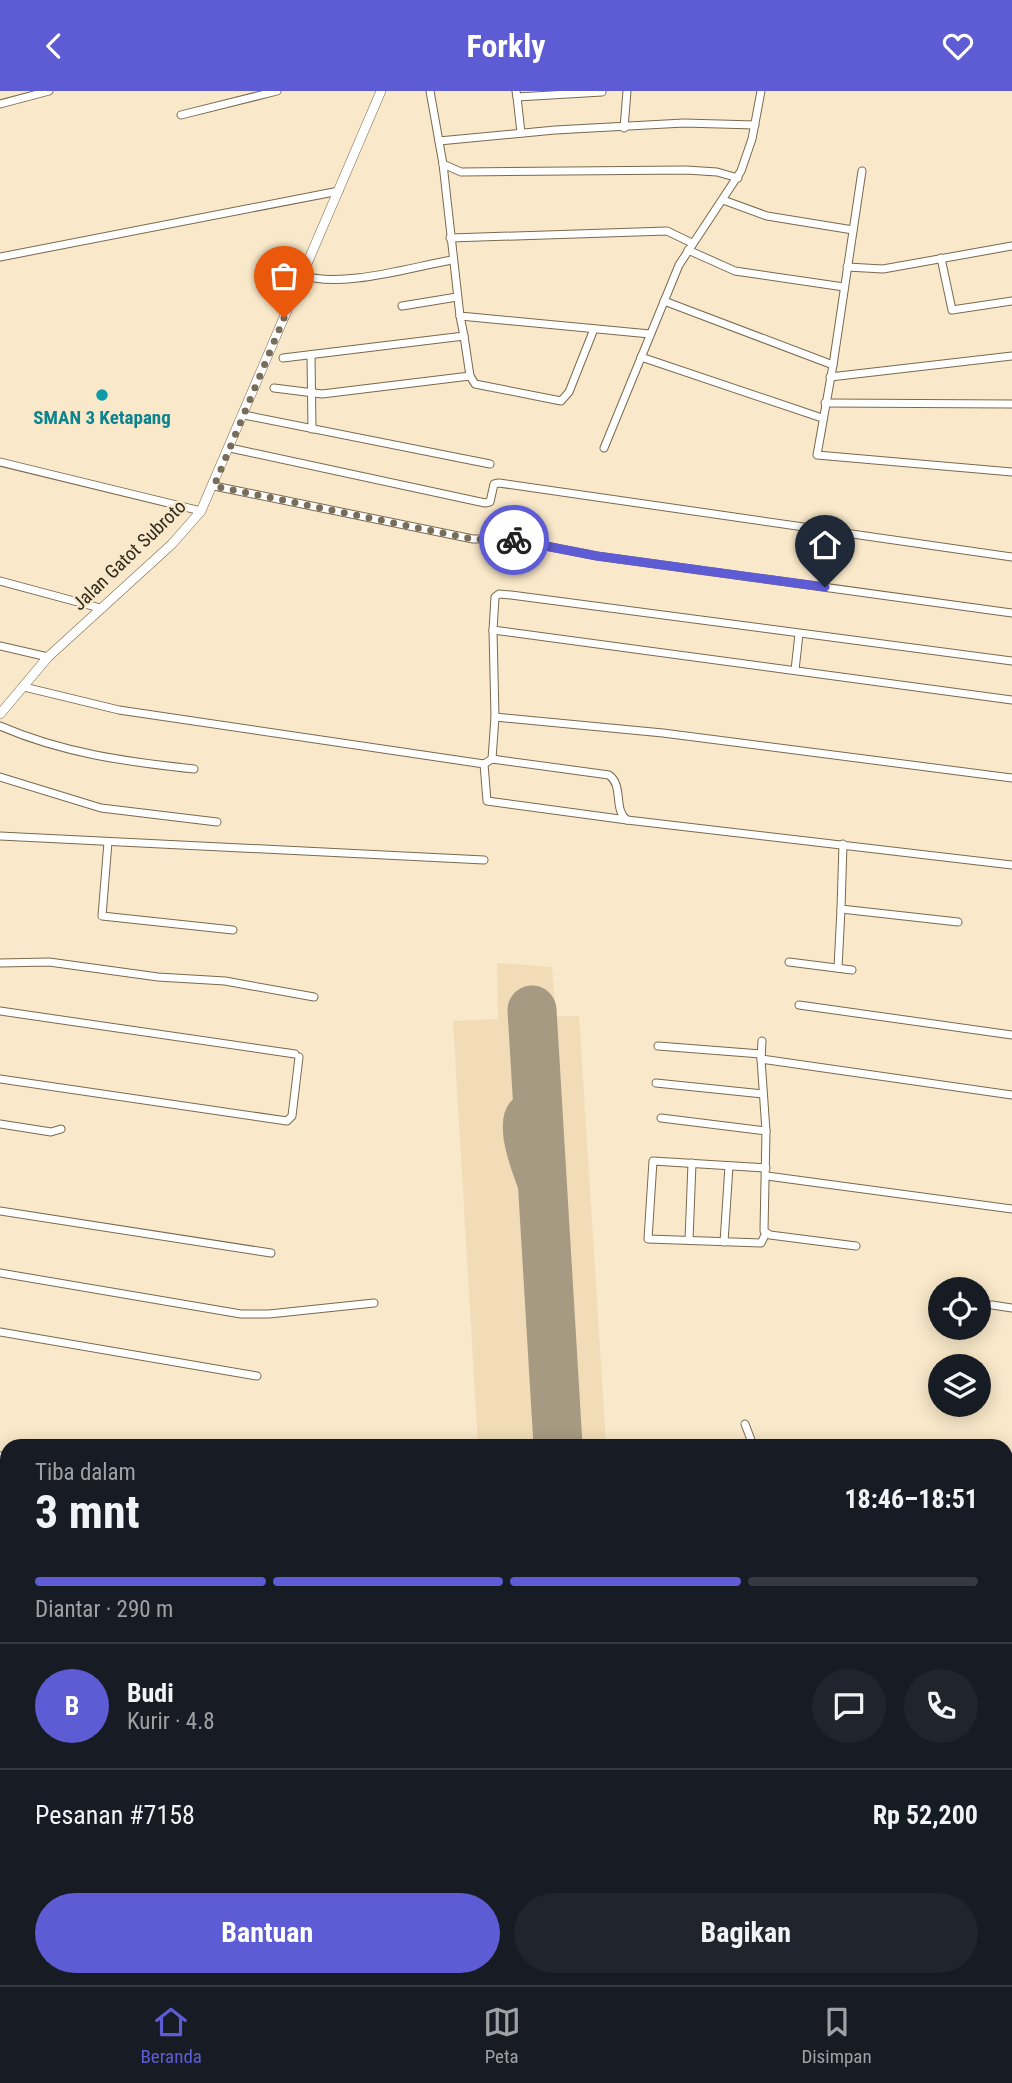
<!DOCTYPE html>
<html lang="id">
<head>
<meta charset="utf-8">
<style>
	:root { --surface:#171b24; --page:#20242c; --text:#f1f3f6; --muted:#9ea1a6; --line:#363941; --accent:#5e5cd5 }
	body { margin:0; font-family:"Roboto Condensed",sans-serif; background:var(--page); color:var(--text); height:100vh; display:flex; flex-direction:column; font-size:26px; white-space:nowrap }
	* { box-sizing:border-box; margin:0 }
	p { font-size:23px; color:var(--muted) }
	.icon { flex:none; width:38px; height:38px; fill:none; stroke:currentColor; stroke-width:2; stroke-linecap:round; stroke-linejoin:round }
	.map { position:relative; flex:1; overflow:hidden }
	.drawer { position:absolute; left:0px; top:1348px; width:1013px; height:548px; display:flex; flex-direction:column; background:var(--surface); border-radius:21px 21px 0 0; box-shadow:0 4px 18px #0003 }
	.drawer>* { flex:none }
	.controls { position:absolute; left:928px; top:1186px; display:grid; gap:14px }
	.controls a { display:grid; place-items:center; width:63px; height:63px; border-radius:50%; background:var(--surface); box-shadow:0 4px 18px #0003; font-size:35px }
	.pin { position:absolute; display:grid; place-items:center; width:60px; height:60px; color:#fff; margin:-72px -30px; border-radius:50% 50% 50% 0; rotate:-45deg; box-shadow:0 0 7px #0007 }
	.pin .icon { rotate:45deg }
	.courier { position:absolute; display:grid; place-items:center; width:70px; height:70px; margin:-35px; border:5px solid #5e5cd5; border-radius:50%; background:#fff; color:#222; box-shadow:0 2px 9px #0007 }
	.overview em { font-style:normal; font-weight:700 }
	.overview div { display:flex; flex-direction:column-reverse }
	.overview { display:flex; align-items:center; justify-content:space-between; height:119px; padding:0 35px }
	h1 { font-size:46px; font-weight:700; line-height:52px }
	.bar { display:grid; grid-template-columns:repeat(4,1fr); gap:10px 7px; align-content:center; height:84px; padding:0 35px }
	.bar i { height:9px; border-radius:5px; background:var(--line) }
	.bar .selected { background:var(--accent) }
	.bar p { grid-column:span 4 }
	.line { display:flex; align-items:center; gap:18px; padding:0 35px; border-top:2px solid var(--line) }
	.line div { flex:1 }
	.round { display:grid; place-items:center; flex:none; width:74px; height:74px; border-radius:37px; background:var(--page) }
	.action { display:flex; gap:14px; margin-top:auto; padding:14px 35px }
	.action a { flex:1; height:80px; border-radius:42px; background:var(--accent); color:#fff; font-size:28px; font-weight:700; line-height:80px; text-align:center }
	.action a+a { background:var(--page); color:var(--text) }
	header { display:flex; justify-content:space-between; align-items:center; height:91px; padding:0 35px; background:var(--accent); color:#fff; font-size:32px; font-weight:700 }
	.tab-bar { display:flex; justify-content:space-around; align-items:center; height:98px; border-top:2px solid var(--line); background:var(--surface); font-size:19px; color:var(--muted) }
	.tab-bar a { display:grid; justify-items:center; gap:4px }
	.tab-bar .selected { color:var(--accent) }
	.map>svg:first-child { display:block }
</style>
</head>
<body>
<header><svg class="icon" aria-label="back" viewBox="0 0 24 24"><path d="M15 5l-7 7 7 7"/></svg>Forkly<svg class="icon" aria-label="heart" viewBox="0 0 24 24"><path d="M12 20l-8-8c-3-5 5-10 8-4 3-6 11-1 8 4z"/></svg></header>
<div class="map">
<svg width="1012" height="1894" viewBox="0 0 1012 1894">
	<rect width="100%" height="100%" fill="#f9e8c9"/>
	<!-- built -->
	<g fill="#f1dcb7">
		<polygon points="497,872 552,876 556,925 579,925 606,1354 478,1354 453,930 498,928"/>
		<polygon points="509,1888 780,1888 780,1894 510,1894"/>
	</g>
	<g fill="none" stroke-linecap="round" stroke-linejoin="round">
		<!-- taxiway -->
		<path stroke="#a69a82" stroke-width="19" d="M538 1013 520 1015C495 1033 537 1115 545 1140"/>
		<!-- runway -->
		<g stroke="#a69a82" stroke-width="49">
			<polyline points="532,919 558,1354"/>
			<polyline points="590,1888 591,1894"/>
		</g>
		<!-- minor casing -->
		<g stroke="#796a4e" stroke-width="9">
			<g id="minor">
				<polyline points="430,0 443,73 460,225 650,243"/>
				<polyline points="516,0 517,6 602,1"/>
				<polyline points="517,6 521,42"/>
				<polyline points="0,13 49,0"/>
				<polyline points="181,24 277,0"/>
				<polyline points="624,37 627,0"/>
				<polyline points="439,50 555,39 684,32 755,34"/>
				<polyline points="443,73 461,81 686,79 717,81 738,87"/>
				<polyline points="723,109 767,125 853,139"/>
				<polyline points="450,147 667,140 692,152"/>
				<polyline points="688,159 735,180 844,196"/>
				<polyline points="0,166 339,100"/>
				<polyline points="941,167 952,219 1012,210"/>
				<polyline points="847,176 883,178 1012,155"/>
				<path d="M302 184C341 198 411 176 452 169"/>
				<polyline points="664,210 833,274 817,364 1012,381"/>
				<polyline points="402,215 457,206"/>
				<polyline points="460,225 464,245"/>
				<polyline points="311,264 312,338"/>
				<polyline points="641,266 822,327"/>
				<polyline points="283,267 464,245 470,285 475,293 561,310 569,301 594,238"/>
				<polyline points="833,274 862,80"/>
				<polyline points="830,286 1012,265"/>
				<polyline points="274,297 322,303 470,285"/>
				<polyline points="825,312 1012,313"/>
				<polyline points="244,324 490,373"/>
				<polyline points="230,357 485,412 490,411 494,393 499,392 1012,466"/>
				<polyline points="604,357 679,174 741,80 752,48 761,0"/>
				<polyline points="0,371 201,420"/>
				<polyline points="214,395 473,448 510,448 597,465 1012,522"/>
				<polyline points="0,490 100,517"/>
				<polyline points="0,555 48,566"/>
				<polyline points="1012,570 511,504 499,503 495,506 493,539 1012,609"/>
				<polyline points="795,579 799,543"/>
				<path d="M24 596 119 619 484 673 492 668 609 684C624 695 613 719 627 729"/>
				<polyline points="495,626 663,642 1012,687"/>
				<path d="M0 635C62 662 127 671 194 678"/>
				<polyline points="492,668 495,626 493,539"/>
				<polyline points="484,673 487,710 627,729 1012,774"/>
				<polyline points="0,686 101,717 217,731"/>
				<polyline points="0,745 484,769"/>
				<polyline points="108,751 102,825 233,839"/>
				<polyline points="843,753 841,818 958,831"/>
				<polyline points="789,871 852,879"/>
				<polyline points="0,872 49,871 158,886 225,890 314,906"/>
				<polyline points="838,877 841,818"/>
				<polyline points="799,914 1012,944"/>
				<polyline points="0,920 295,963"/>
				<polyline points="658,955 761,963"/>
				<polyline points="761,968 762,950"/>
				<polyline points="0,988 287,1030 292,1025 299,966"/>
				<polyline points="656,992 763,1003"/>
				<polyline points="661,1027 766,1040"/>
				<polyline points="0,1033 51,1041 61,1038"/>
				<polyline points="767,1085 1012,1118"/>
				<polyline points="0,1120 271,1162"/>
				<polyline points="766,1142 761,1152 648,1148 653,1070 766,1077"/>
				<polyline points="689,1149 692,1072"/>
				<polyline points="724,1151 729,1075"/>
				<polyline points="856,1155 770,1144 764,1140 766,1040 761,968 1012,1004"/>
				<polyline points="0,1182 241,1223 269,1223 374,1212"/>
				<polyline points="992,1214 1012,1217"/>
				<polyline points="0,1241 257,1285"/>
				<polyline points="745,1333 753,1354"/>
				<polyline points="0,1365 7,1364"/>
				<polyline points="1006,1411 1012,1413"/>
				<polyline points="0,1453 7,1453"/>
				<polyline points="1006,1533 1012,1534"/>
				<polyline points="0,1576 7,1576"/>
				<polyline points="0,1691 7,1690"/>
				<polyline points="0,1736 7,1736"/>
				<polyline points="0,1779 7,1779"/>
				<polyline points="1006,1830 1012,1832"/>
				<polyline points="0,1841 7,1840"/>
				<polyline points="796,1888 841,1894"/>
				<polyline points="868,1894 869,1888"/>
				<polyline points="889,1894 890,1888"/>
			</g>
		</g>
		<!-- tertiary casing -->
		<g stroke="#796a4e" stroke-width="10">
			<g id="tertiary">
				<polyline points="0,623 48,566 172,453 201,420 381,0"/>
				<polyline points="1006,1802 1012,1766"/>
				<polyline points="993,1894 994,1888"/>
			</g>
		</g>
		<!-- minor -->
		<use href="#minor" stroke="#fff" stroke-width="7"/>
		<!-- tertiary -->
		<use href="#tertiary" stroke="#fff" stroke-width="9"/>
	</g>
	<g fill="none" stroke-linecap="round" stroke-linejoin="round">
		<!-- done -->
		<polyline stroke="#776d5a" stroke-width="7" stroke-dasharray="0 12.6" points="284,227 214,395 472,448 514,449"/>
		<!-- route -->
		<polyline stroke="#5e5cd5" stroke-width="9" points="514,449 597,465 825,496"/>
	</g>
	<!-- markers -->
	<circle fill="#0f9aa8" stroke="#f9e8c9" stroke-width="2.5" cx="102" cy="304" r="7"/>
	<g text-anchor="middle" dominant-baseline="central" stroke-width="5" stroke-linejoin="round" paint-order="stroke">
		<!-- culture labels -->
		<g font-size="19" font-weight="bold" fill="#0d838f" stroke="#f9e8c9">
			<text x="102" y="326">SMAN 3 Ketapang</text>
		</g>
		<!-- street labels -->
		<g font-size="19" fill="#312b1f" stroke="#f9e8c9">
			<text transform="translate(129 464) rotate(-44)">Jalan Gatot Subroto</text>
		</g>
	</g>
</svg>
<div class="controls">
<a><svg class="icon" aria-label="locate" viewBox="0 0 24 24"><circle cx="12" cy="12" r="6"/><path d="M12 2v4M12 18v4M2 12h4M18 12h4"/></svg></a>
<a><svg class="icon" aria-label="layers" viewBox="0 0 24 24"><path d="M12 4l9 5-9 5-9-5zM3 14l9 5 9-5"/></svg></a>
</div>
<div class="pin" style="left:284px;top:227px;background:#ea580c"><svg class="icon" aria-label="bag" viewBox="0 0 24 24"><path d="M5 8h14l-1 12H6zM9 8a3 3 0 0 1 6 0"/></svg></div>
<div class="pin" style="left:825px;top:496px;background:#1f2937"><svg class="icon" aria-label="home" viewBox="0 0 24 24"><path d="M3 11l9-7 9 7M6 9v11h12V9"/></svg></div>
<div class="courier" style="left:514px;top:449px"><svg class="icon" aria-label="bike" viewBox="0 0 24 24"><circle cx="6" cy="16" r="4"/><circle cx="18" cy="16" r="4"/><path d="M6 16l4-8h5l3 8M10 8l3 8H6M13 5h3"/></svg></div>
<section class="drawer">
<div class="overview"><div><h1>3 mnt</h1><p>Tiba dalam</p></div><em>18:46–18:51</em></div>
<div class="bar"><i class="selected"></i><i class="selected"></i><i class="selected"></i><i></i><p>Diantar · 290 m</p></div>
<div class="line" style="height:126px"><b class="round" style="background:var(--accent);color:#fff">B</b><div><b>Budi</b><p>Kurir · 4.8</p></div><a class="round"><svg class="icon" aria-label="chat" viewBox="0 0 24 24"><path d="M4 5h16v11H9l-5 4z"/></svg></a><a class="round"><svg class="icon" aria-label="phone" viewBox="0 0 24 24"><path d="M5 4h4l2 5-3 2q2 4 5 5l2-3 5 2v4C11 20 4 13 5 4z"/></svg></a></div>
<div class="line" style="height:91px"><div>Pesanan #7158</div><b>Rp 52,200</b></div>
<div class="action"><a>Bantuan</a><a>Bagikan</a></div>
</section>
</div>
<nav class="tab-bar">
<a class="selected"><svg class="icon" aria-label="home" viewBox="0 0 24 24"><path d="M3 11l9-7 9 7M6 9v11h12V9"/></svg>Beranda</a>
<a><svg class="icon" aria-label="map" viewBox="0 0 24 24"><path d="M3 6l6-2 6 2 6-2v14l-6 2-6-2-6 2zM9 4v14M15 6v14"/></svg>Peta</a>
<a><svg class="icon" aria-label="saved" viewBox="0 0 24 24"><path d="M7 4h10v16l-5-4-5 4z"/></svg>Disimpan</a>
</nav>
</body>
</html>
